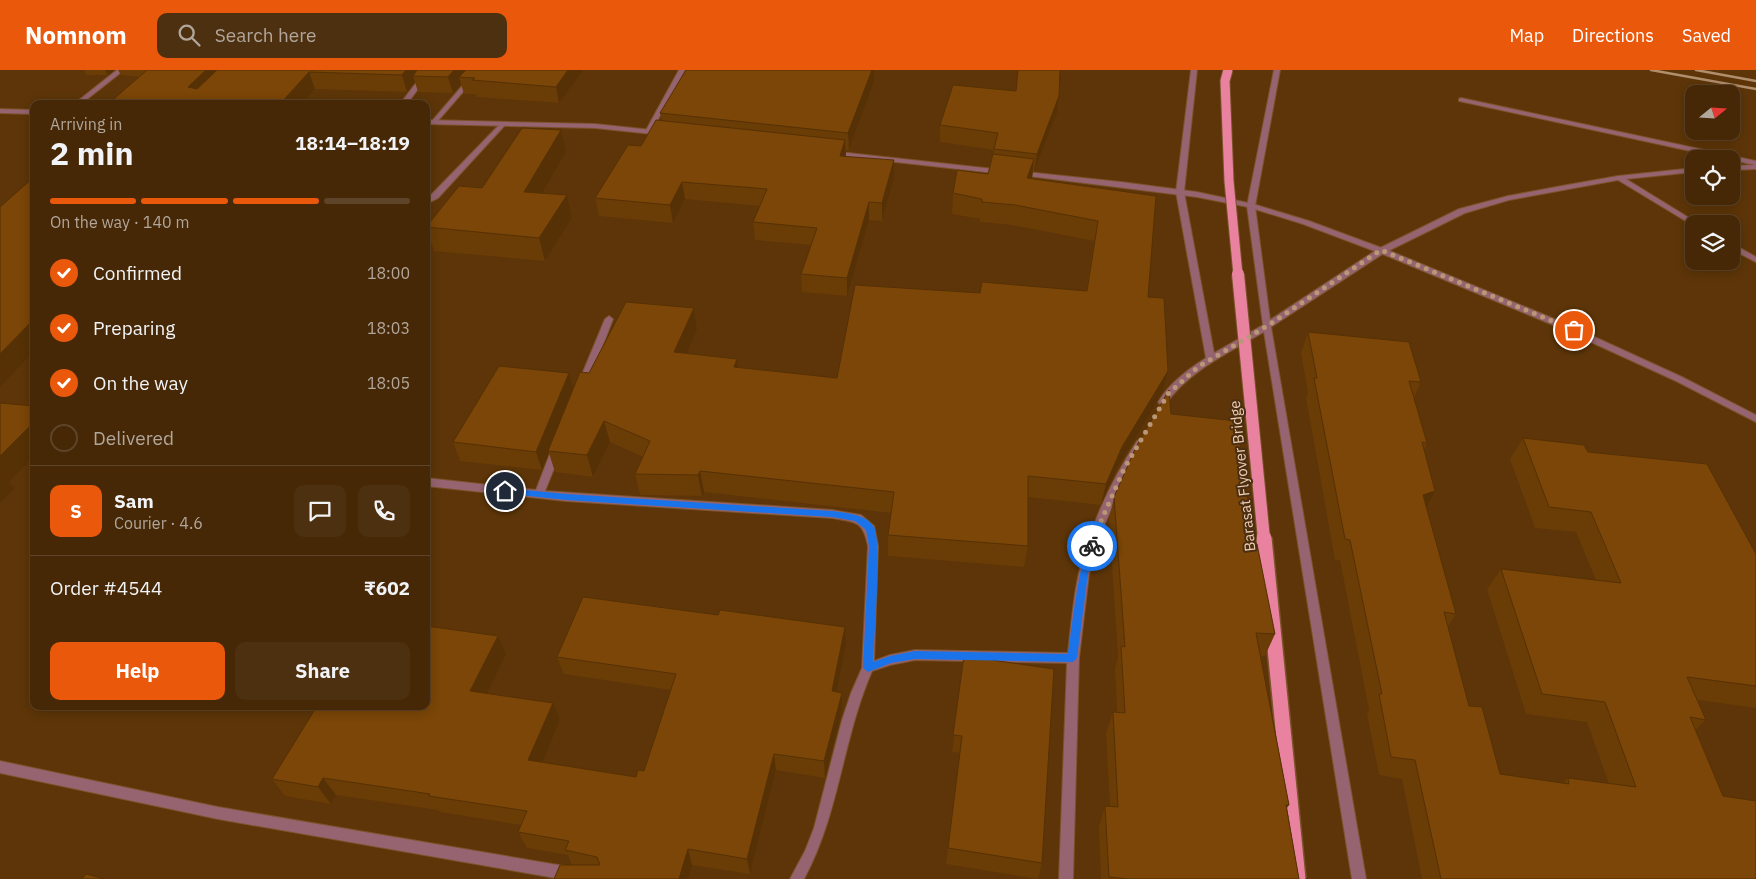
<!DOCTYPE html>
<html lang="en">
<head>
<meta charset="utf-8">
<style>
	:root { --surface:#462806; --page:#4d3010; --text:#f1f3f6; --muted:#b0a69b; --line:#5e4428; --accent:#ea580c }
	body { margin:0; font-family:"IBM Plex Sans",sans-serif; background:var(--page); color:var(--text); height:100vh; display:flex; flex-direction:column; font-size:19px; white-space:nowrap }
	* { box-sizing:border-box; margin:0 }
	p { font-size:16px; color:var(--muted) }
	.icon { flex:none; width:28px; height:28px; fill:none; stroke:currentColor; stroke-width:2; stroke-linecap:round; stroke-linejoin:round }
	.map { position:relative; flex:1; overflow:hidden }
	.panel { position:absolute; left:30px; top:30px; width:400px; height:610px; display:flex; flex-direction:column; background:var(--surface); border-radius:10px; box-shadow:0 2px 12px #0003,0 0 0 1px var(--line) }
	.panel>* { flex:none }
	.needle { width:32px; rotate:72deg }
	.fabs { position:absolute; left:1685px; top:15px; display:grid; gap:10px }
	.fabs a { display:grid; place-items:center; width:55px; height:55px; border-radius:10px; background:var(--surface); box-shadow:0 2px 12px #0003,0 0 0 1px var(--line); font-size:25px }
	.pin { position:absolute; display:grid; place-items:center; width:42px; height:42px; color:#fff; margin:-21px; border:2px solid #fff; border-radius:50%; box-shadow:0 1px 5px #0007 }
	.courier { position:absolute; display:grid; place-items:center; width:50px; height:50px; margin:-25px; border:4px solid #1a73e8; border-radius:50%; background:#fff; color:#222; box-shadow:0 1px 6px #0007 }
	.summary em { font-style:normal; font-weight:700 }
	.summary div { display:flex; flex-direction:column-reverse }
	.summary { display:flex; align-items:center; justify-content:space-between; height:85px; padding:0 20px }
	h1 { font-size:32px; font-weight:700; line-height:38px }
	.bar { display:grid; grid-template-columns:repeat(4,1fr); gap:8px 5px; align-content:center; height:60px; padding:0 20px }
	.bar i { height:6px; border-radius:4px; background:var(--line) }
	.bar .active { background:var(--accent) }
	.bar p { grid-column:span 4 }
	.line { display:flex; align-items:center; gap:12px; padding:0 20px; border-top:1px solid var(--line) }
	.line div { flex:1 }
	.round { display:grid; place-items:center; flex:none; width:52px; height:52px; border-radius:10px; background:var(--page) }
	ol { padding:0 20px; list-style:none }
	li { display:flex; align-items:center; gap:15px; height:55px }
	li p { margin-inline-start:auto }
	li .icon { padding:5px; border-radius:50%; background:var(--accent); color:#fff; stroke-width:4 }
	li:last-child { color:var(--muted) }
	li i { width:28px; height:28px; border:2px solid var(--line); border-radius:50% }
	.button { display:flex; gap:10px; margin-top:auto; padding:10px 20px }
	.button a { flex:1; height:58px; border-radius:10px; background:var(--accent); color:#fff; font-size:20px; font-weight:700; line-height:58px; text-align:center }
	.button a+a { background:var(--page); color:var(--text) }
	header { display:flex; align-items:center; gap:30px; box-sizing:border-box; height:70px; padding:0 25px; background:var(--accent); color:#fff }
	header strong { font-size:24px }
	nav { display:flex; gap:28px; margin-inline-start:auto; font-size:18px }
	.search { width:350px; height:45px; background:var(--page); display:flex; align-items:center; gap:12px; box-sizing:border-box; padding:0 18px; border-radius:10px; color:var(--muted); font-size:19px }
	.map>svg:first-child { display:block }
</style>
</head>
<body>
<header>
<strong>Nomnom</strong>
<div class="search"><svg class="icon" aria-label="search" viewBox="0 0 24 24"><circle cx="10" cy="10" r="6"/><path d="M15 15l6 6"/></svg>Search here</div>
<nav><a>Map</a><a>Directions</a><a>Saved</a></nav>
</header>
<div class="map">
<svg width="1756" height="809" viewBox="0 0 1756 809">
	<rect width="100%" height="100%" fill="#5d3508"/>
	<g fill="none" stroke-linecap="round" stroke-linejoin="round">
		<!-- minor casing -->
		<g stroke="#7a532a" stroke-width="2">
			<g id="minor">
				<polygon points="117,0 124,0 81,34 74,34"/>
				<polygon points="426,0 432,0 407,34 400,34"/>
				<polygon points="476,0 482,0 436,53 432,53 432,51"/>
				<polygon points="679,0 685,0 651,62 646,63 645,62"/>
				<path d="M1191 0H1197L1184 122 1214 283 1263 255 1247 136 1274 0H1280L1255 136 1270 250 1378 179 1459 139 1508 126 1556 117 1618 106 1694 98V102L1626 109 1699 154H1694V156L1618 110 1509 130 1465 143 1384 183 1271 257 1366 809H1352L1264 262C1231 281 1187 302 1166 334H1160L1158 332C1169 314 1188 299 1206 288L1176 122Z"/>
				<polygon points="1461,28 1756,91 1756,99 1731,100 1731,96 1755,95 1459,31 1459,29"/>
				<polygon points="501,53 506,54 438,128 426,134 426,128 432,124"/>
				<polygon points="1731,173 1756,187 1756,192 1731,179"/>
				<polygon points="609,246 613,249 588,314 583,317 580,316 578,314 605,249"/>
				<path d="M1140 370 1145 373 1129 399 1102 460 1089 504 1079 588 1073 809H1059L1067 593 915 590 890 595 872 601C842 670 840 742 804 809H790L805 781 814 758 842 650 851 623 862 598 868 476C863 450 855 452 832 448L566 431 426 416V408L536 420 551 381 556 378 561 381 545 421 832 440 861 445 874 456 878 476 874 591 890 585 915 580 1068 583C1071 557 1073 529 1079 503 1090 456 1111 411 1137 371Z"/>
				<polygon points="0,691 218,737 570,797 575,799 577,804 574,809 561,809 218,749 0,703"/>
			</g>
		</g>
		<!-- tertiary casing -->
		<g stroke="#7a532a" stroke-width="2">
			<g id="tertiary">
				<polygon points="0,39 34,40 34,44 0,43"/>
				<polygon points="426,50 595,54 662,61 665,63 662,65 595,58 426,54"/>
				<polygon points="830,81 1003,100 1007,102 1003,104 833,85 830,85"/>
				<polygon points="1017,101 1121,112 1197,122 1253,134 1309,151 1390,181 1564,253 1682,307 1756,345 1756,352 1676,311 1558,257 1385,185 1303,154 1248,137 1197,127 1020,105 1016,103"/>
			</g>
		</g>
		<!-- minor -->
		<use href="#minor" fill="#966370" fill-rule="evenodd"/>
		<!-- tertiary -->
		<use href="#tertiary" fill="#966370" fill-rule="evenodd"/>
		<!-- rail -->
		<g stroke="#b18e6c" stroke-width="2.5">
			<polyline points="1651,0 1756,19"/>
			<polyline points="1696,0 1756,11"/>
		</g>
		<!-- primary-bridge-far2 casing -->
		<g stroke="#7a532a" stroke-width="11" stroke-linecap="butt">
			<polyline id="primary-bridge-far2" points="1228,0 1225,11 1229,111 1238,205"/>
		</g>
		<!-- primary-bridge-far1 casing -->
		<g stroke="#7a532a" stroke-width="14" stroke-linecap="butt">
			<polyline id="primary-bridge-far1" points="1238,204 1264,469"/>
		</g>
		<!-- primary-bridge casing -->
		<g stroke="#7a532a" stroke-width="18" stroke-linecap="butt">
			<polyline id="primary-bridge" points="1264,468 1298,809"/>
		</g>
		<!-- primary-bridge-far2 -->
		<use href="#primary-bridge-far2" stroke="#e8829f" stroke-width="9"/>
		<!-- primary-bridge-far1 -->
		<use href="#primary-bridge-far1" stroke="#e8829f" stroke-width="12"/>
		<!-- primary-bridge -->
		<use href="#primary-bridge" stroke="#e8829f" stroke-width="15"/>
	</g>
	<!-- wall -->
	<g fill="#6a3c06">
		<polygon points="84,0 114,0 108,5 86,5"/>
		<polygon points="118,0 583,0 559,33 477,27 476,24 464,24 461,14 453,23 418,22 415,12 407,22 315,19 302,34 108,34 139,7 121,5"/>
		<polygon points="874,11 849,80 846,80 846,86 894,107 882,151 869,150 847,226 802,222 801,204 811,175 755,170 753,152 760,136 685,129 673,153 599,146 595,128 641,76 662,51 660,43"/>
		<polygon points="1059,26 1057,43 1034,101 1033,101 1032,108 1156,126 1148,227 1168,301 1163,322 1117,398 1101,435 1028,427 1028,476 1024,497 888,486 888,465 891,443 704,422 702,426 640,425 635,404 643,387 610,372 593,407 555,402 549,383 542,400 460,391 453,372 569,303 573,320 589,303 694,238 697,259 686,283 738,297 837,308 980,223 1086,221 1094,171 1012,155 980,152 980,149 952,144 953,123 988,104 994,84 994,80 940,72 940,55"/>
		<polygon points="561,60 566,82 542,123 567,125 572,148 545,191 434,181 426,157"/>
		<polygon points="1308,262 1421,312 1414,328 1427,373 1424,379 1426,438 1456,544 1448,556 1469,636 1500,704 1563,713 1568,708 1609,714 1587,652 1526,644 1487,519 1501,499 1596,510 1576,462 1535,458 1510,389 1523,368 1588,382 1756,484 1756,638 1698,630 1706,650 1695,660 1756,809 1422,809 1402,709 1379,705 1367,644 1369,640 1340,490 1335,490 1306,328 1308,323 1301,283"/>
		<polygon points="1171,344 1253,474 1275,564 1265,586 1261,586 1289,735 1287,738 1299,809 1101,809 1099,756 1105,736 1110,736 1106,663 1113,642 1117,642 1115,598 1118,587 1109,450 1114,427"/>
		<polygon points="718,545 845,557 846,575 836,622 842,623 842,640 825,708 776,700 750,804 692,795 572,795 568,785 527,778 518,762 521,755 440,742 438,740 336,725 331,734 285,726 272,709 498,566 506,584 486,623 560,650 542,692 636,707 644,701 671,620 564,604 557,587"/>
		<polygon points="964,586 1042,793 1038,809 946,794 960,683 952,682"/>
	</g>
	<!-- shaded-wall -->
	<g fill="#563105">
		<polygon points="105,0 114,0 108,5"/>
		<polygon points="206,0 229,0 196,34 188,17"/>
		<polygon points="406,0 424,0 413,6 415,12 407,22 402,5"/>
		<polygon points="454,0 474,0 459,7 461,14 453,23 448,7"/>
		<polygon points="568,0 583,0 559,33 556,17"/>
		<polygon points="872,0 874,0 874,11 849,80 848,63"/>
		<polygon points="309,2 315,19 302,34 280,34"/>
		<polygon points="1059,26 1057,43 1034,101 1037,84"/>
		<polygon points="561,60 566,82 530,144 524,122"/>
		<polygon points="845,70 846,88 840,86"/>
		<polygon points="1034,89 1032,108 1027,108"/>
		<polygon points="894,90 894,107 882,151 882,133"/>
		<polygon points="682,112 685,129 673,153 670,135"/>
		<polygon points="567,125 572,148 545,191 539,168"/>
		<polygon points="869,132 869,150 847,226 847,208"/>
		<polygon points="694,238 697,259 678,303 674,282"/>
		<polygon points="34,249 34,281 0,317 0,284"/>
		<polygon points="737,289 739,309 734,297"/>
		<polygon points="1168,301 1163,322 1117,398 1101,435 1106,414 1122,377"/>
		<polygon points="569,303 574,322 548,381 549,383 542,400 536,382"/>
		<polygon points="604,351 610,372 593,407 587,385"/>
		<polygon points="34,352 34,386 9,412 15,418 0,433 0,386"/>
		<polygon points="700,401 704,422 702,426 698,405"/>
		<polygon points="1435,421 1424,442 1423,425"/>
		<polygon points="845,557 846,575 833,639 832,621"/>
		<polygon points="498,566 506,584 479,639 470,621"/>
		<polygon points="842,623 842,640 825,708 824,691"/>
		<polygon points="553,633 560,650 536,707 528,690"/>
		<polygon points="774,684 776,700 750,804 747,789"/>
		<polygon points="323,708 336,725 331,734 318,717"/>
		<polygon points="688,779 692,795 688,809 679,809"/>
	</g>
	<!-- building -->
	<g fill="#7b4607" stroke="#563105">
		<polygon points="147,0 206,0 188,17 197,19 217,0 406,0 402,5 309,2 280,34 108,34"/>
		<polygon points="417,0 454,0 448,7 413,6"/>
		<polygon points="466,0 568,0 556,17 472,10 475,8 459,7"/>
		<polygon points="686,0 872,0 848,63 660,43"/>
		<polygon points="1018,0 1060,0 1059,26 1037,84 994,79 998,63 940,55 953,15 1016,21"/>
		<polygon points="656,50 845,70 840,86 894,90 882,133 869,132 847,208 801,204 817,158 753,152 767,119 682,112 670,135 595,128 628,75 641,76"/>
		<polygon points="522,58 561,60 524,122 567,125 539,168 426,157 459,116 482,118"/>
		<polygon points="993,84 1034,89 1027,108 1156,126 1148,227 1164,228 1168,301 1122,377 1106,414 1028,406 1028,476 888,465 894,422 700,401 698,405 635,404 650,371 604,351 587,385 548,381 580,302 589,303 626,232 694,238 674,282 737,289 734,297 837,308 855,215 980,223 982,212 1087,221 1098,151 1015,135 982,132 982,129 953,123 957,100 988,104"/>
		<polygon points="34,107 34,249 0,284 0,137"/>
		<polygon points="1308,262 1409,272 1421,312 1409,311 1427,373 1422,372 1435,421 1423,425 1456,544 1444,542 1469,636 1482,637 1500,704 1569,714 1568,708 1636,717 1605,632 1542,624 1501,499 1621,513 1591,442 1549,437 1523,368 1584,375 1588,382 1707,394 1756,484 1756,616 1687,607 1706,650 1690,647 1723,726 1756,731 1756,809 1441,809 1415,690 1391,687 1379,624 1382,624 1350,470 1345,469 1314,308 1317,308"/>
		<polygon points="499,296 569,303 536,382 453,372"/>
		<polygon points="1169,320 1171,344 1237,351 1253,474 1257,474 1275,564 1256,563 1289,735 1286,735 1299,809 1129,809 1109,807 1105,736 1118,737 1113,642 1125,643 1121,576 1125,577 1114,427 1136,377"/>
		<polygon points="0,333 34,336 34,352 0,386"/>
		<polygon points="583,527 718,545 720,540 845,557 832,621 842,623 824,691 774,684 747,789 688,779 679,809 554,809 560,795 600,795 597,787 565,780 569,771 518,762 527,741 429,726 430,724 323,708 318,717 272,709 317,636 426,636 426,556 498,566 470,621 553,633 528,690 636,707 638,700 644,701 676,604 557,587"/>
		<polygon points="964,586 1054,599 1042,793 948,778 962,666 953,665"/>
		<polygon points="86,804 105,809 82,809"/>
	</g>
	<!-- route -->
	<path fill="#1a73e8" d="M505 418 566 424 832 441C846 443 866 444 874 457 882 471 874 570 873 592L890 586 915 581 1068 584C1071 566 1080 478 1092 473L1096 476 1088 504 1077 588 1073 592 915 589 891 593 868 602 863 598 869 476 866 460 855 451 832 447 566 430 502 423 501 421Z"/>
	<g fill="none" stroke-linecap="round" stroke-linejoin="round">
		<!-- done -->
		<polyline stroke="#ba9877" stroke-width="5" stroke-dasharray="0 9" points="1092,476 1097,460 1124,399 1168,324 1198,297 1267,256 1381,180 1574,260"/>
	</g>
	<g text-anchor="middle" dominant-baseline="central" stroke-width="4" stroke-linejoin="round" paint-order="stroke">
		<!-- street labels -->
		<g font-size="15" fill="#eccdb3" stroke="#4b2e11">
			<text transform="translate(1242 406) rotate(-96)">Barasat Flyover Bridge</text>
		</g>
	</g>
</svg>
<div class="fabs">
<a><svg class="needle" viewBox="-14 -14 28 28"><path d="M0-13l5 13h-10z" fill="#e53935"/><path d="M0 13l5-13h-10z" fill="#b0a69b"/></svg></a>
<a><svg class="icon" aria-label="locate" viewBox="0 0 24 24"><circle cx="12" cy="12" r="6"/><path d="M12 2v4M12 18v4M2 12h4M18 12h4"/></svg></a>
<a><svg class="icon" aria-label="layers" viewBox="0 0 24 24"><path d="M12 4l9 5-9 5-9-5zM3 14l9 5 9-5"/></svg></a>
</div>
<div class="pin" style="left:1574px;top:260px;background:#ea580c"><svg class="icon" aria-label="bag" viewBox="0 0 24 24"><path d="M5 8h14l-1 12H6zM9 8a3 3 0 0 1 6 0"/></svg></div>
<div class="pin" style="left:505px;top:421px;background:#1f2937"><svg class="icon" aria-label="home" viewBox="0 0 24 24"><path d="M3 11l9-7 9 7M6 9v11h12V9"/></svg></div>
<div class="courier" style="left:1092px;top:476px"><svg class="icon" aria-label="bike" viewBox="0 0 24 24"><circle cx="6" cy="16" r="4"/><circle cx="18" cy="16" r="4"/><path d="M6 16l4-8h5l3 8M10 8l3 8H6M13 5h3"/></svg></div>
<section class="panel">
<div class="summary"><div><h1>2 min</h1><p>Arriving in</p></div><em>18:14–18:19</em></div>
<div class="bar"><i class="active"></i><i class="active"></i><i class="active"></i><i></i><p>On the way · 140 m</p></div>
<ol>
<li><svg class="icon" aria-label="check" viewBox="0 0 24 24"><path d="M5 12l5 5 9-10"/></svg>Confirmed<p>18:00</p></li>
<li><svg class="icon" aria-label="check" viewBox="0 0 24 24"><path d="M5 12l5 5 9-10"/></svg>Preparing<p>18:03</p></li>
<li><svg class="icon" aria-label="check" viewBox="0 0 24 24"><path d="M5 12l5 5 9-10"/></svg>On the way<p>18:05</p></li>
<li><i></i>Delivered</li>
</ol>
<div class="line" style="height:90px"><b class="round" style="background:var(--accent);color:#fff">S</b><div><b>Sam</b><p>Courier · 4.6</p></div><a class="round"><svg class="icon" aria-label="chat" viewBox="0 0 24 24"><path d="M4 5h16v11H9l-5 4z"/></svg></a><a class="round"><svg class="icon" aria-label="phone" viewBox="0 0 24 24"><path d="M5 4h4l2 5-3 2q2 4 5 5l2-3 5 2v4C11 20 4 13 5 4z"/></svg></a></div>
<div class="line" style="height:65px"><div>Order #4544</div><b>₹602</b></div>
<div class="button"><a>Help</a><a>Share</a></div>
</section>
</div>
</body>
</html>
